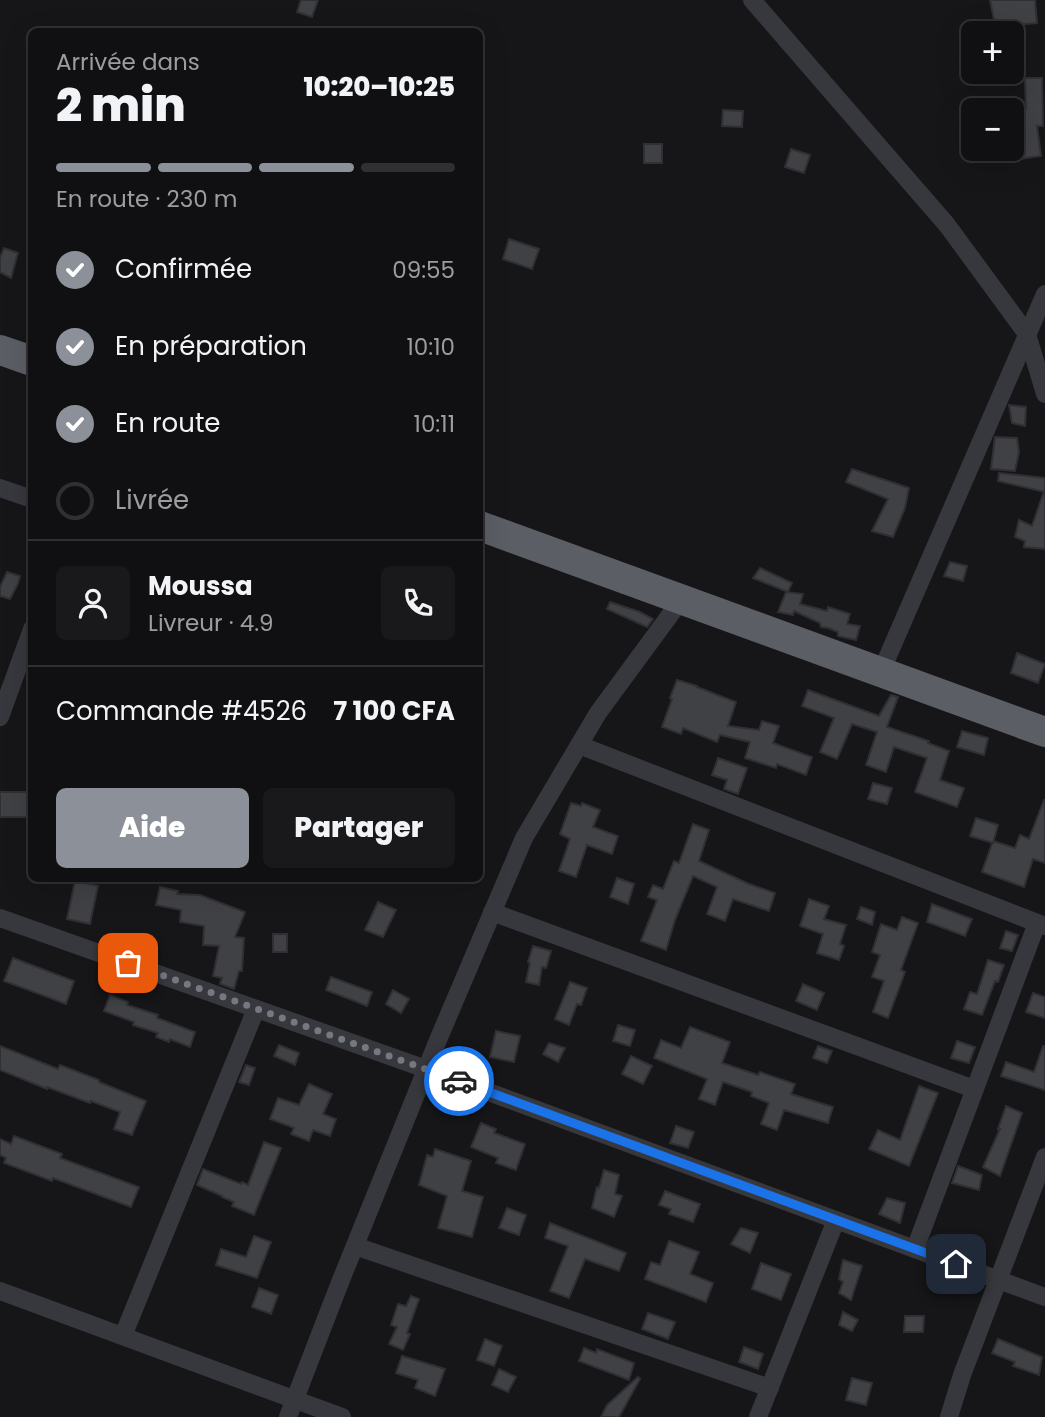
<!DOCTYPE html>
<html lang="fr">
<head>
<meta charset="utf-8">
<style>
	:root { --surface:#101012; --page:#19191b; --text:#f1f3f6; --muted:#9c9d9f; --line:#303032; --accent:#8c9099 }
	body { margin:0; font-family:Poppins,sans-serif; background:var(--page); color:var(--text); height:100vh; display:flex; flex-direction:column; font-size:26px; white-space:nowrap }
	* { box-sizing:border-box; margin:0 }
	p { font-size:23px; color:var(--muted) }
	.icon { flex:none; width:38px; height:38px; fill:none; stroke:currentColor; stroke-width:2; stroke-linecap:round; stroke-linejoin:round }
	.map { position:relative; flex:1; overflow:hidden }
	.side { position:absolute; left:28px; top:28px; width:455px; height:854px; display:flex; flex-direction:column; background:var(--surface); border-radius:10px; box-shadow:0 7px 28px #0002,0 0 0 2px var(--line) }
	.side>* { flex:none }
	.fabs { position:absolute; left:961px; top:21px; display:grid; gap:14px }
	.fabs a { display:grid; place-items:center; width:63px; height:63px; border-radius:10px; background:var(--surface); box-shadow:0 7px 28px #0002,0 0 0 2px var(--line); font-size:35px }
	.pin { position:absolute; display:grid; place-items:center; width:60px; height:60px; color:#fff; margin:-30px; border-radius:14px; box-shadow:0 4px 10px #0006 }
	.courier { position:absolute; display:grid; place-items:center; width:70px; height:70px; margin:-35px; border:5px solid #1a73e8; border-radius:50%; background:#fff; color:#222; box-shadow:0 2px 9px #0007 }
	.overview em { font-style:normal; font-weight:800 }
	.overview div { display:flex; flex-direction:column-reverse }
	.overview { display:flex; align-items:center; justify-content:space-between; height:119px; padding:0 28px }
	h1 { font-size:46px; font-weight:800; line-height:52px }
	.bar { display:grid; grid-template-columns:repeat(4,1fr); gap:10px 7px; align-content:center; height:84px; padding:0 28px }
	.bar i { height:9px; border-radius:5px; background:var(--line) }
	.bar .selected { background:var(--accent) }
	.bar p { grid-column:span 4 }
	.line { display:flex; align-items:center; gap:18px; padding:0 28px; border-top:2px solid var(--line) }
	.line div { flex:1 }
	.round { display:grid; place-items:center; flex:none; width:74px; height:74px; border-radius:10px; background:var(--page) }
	ol { padding:0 28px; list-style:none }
	li { display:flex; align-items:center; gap:21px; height:77px }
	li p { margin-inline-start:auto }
	li .icon { padding:7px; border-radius:50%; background:var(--accent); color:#fff; stroke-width:4 }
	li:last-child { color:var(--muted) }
	li i { width:38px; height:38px; border:4px solid var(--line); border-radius:50% }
	.action { display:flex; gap:14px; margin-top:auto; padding:14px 28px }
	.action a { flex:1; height:80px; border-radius:10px; background:var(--accent); color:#fff; font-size:28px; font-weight:800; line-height:80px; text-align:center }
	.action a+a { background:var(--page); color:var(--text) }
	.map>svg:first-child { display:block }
</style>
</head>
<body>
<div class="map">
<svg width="1045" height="1417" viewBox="0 0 1045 1417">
	<rect width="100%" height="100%" fill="#161618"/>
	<!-- building -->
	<g fill="#404145" stroke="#303034" stroke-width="2">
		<polygon points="301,0 318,0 312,17 297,12"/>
		<polygon points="990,0 1035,0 1037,23 1013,25 1013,27 996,30"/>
		<polygon points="1025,78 1042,78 1043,126 1037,126 1041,156 1013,160 1012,141 1014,141 1014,109 1026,109"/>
		<polygon points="723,110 743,111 742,127 722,126"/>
		<rect x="644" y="144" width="18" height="19"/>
		<polygon points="791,149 810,155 804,173 785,167"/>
		<polygon points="509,239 539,249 532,269 503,259"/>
		<polygon points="4,248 18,253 11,278 0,272 0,258"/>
		<polygon points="1009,405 1026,407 1025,426 1012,423"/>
		<polygon points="995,437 1017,438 1019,452 1015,471 991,469"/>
		<polygon points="852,469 909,488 905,508 893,537 872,531 888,499 846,482"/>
		<polygon points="999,473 1045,478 1045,492 998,481"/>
		<polygon points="1043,494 1045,494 1045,549 1024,547 1025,541 1015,537 1019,520 1032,526"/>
		<polygon points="950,562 967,566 963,581 944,576"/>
		<polygon points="760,568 792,583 788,592 753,578"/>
		<polygon points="7,572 20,576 18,584 10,599 0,596 0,587"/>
		<polygon points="786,592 803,594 800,604 827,611 828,607 850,614 847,624 860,626 856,640 838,636 838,632 828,628 821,627 820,623 794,611 793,615 778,612"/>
		<polygon points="610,602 640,612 653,619 647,627 607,609"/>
		<polygon points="1017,653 1045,664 1038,683 1011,673"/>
		<polygon points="677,680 697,686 697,687 736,702 728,726 759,730 762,721 779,726 773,743 812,757 806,775 777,764 776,768 745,758 750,742 720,735 717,742 683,728 681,734 662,727 672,699 670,698"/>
		<polygon points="808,690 879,716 891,695 898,697 887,727 929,741 928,743 949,751 940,780 964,788 957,807 915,792 927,758 894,747 886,772 866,765 877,732 852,724 837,759 820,752 834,718 802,706"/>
		<polygon points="962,731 988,738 984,755 957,747"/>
		<polygon points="718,758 747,768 738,794 724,789 727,780 712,775"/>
		<polygon points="873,783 892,788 887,804 868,799"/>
		<polygon points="0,792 29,792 28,817 0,817"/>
		<polygon points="1044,800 1045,800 1045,863 1033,859 1024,887 982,872 993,841 1015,848 1020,835 1029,839"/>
		<polygon points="571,803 581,806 582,803 600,810 593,827 618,836 612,854 587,845 576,877 559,871 570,839 560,834"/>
		<polygon points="976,818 998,825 993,843 970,836"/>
		<polygon points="693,824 709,830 699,861 749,884 775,893 769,911 733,899 725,921 707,914 717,887 693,876 675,920 666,950 641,941 657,900 648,897 653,885 663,889 674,861 679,863"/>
		<polygon points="617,878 634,884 628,904 610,897"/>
		<polygon points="75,881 98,886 90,924 67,919"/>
		<polygon points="160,887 178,891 177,894 200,895 245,912 235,937 244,938 242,971 239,971 234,989 220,984 222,978 213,976 219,946 203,945 204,926 180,922 181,910 156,905"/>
		<polygon points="809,899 829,906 824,919 846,925 840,944 844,946 839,960 817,953 823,934 800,926"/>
		<polygon points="378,902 396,910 383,937 365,930"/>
		<polygon points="932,904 972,919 965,936 927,922"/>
		<polygon points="861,907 875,912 872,925 857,919"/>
		<polygon points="902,917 918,923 901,970 905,972 888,1018 873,1012 884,981 872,977 880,955 872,952 881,924 897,930"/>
		<polygon points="1006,931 1018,935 1012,951 1000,948"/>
		<rect x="273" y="934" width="14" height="18"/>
		<polygon points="533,946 551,951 546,968 542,967 539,985 526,982 530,963 528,962"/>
		<polygon points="13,958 74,981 66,1004 4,981"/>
		<polygon points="988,960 1004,965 998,982 995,981 982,1015 964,1009 970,992 977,994"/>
		<polygon points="331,977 372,992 367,1006 326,990"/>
		<polygon points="570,982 587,988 581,1005 577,1004 569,1025 555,1019"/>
		<polygon points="803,984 824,993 817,1010 796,1001"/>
		<polygon points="393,990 409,999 401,1013 386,1004"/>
		<polygon points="1033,993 1045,997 1045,1018 1026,1012"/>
		<polygon points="110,995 128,1002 127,1005 158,1015 157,1018 195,1032 190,1047 170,1039 169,1042 156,1037 158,1033 133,1025 134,1022 104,1011"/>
		<polygon points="618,1025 635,1030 630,1046 613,1041"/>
		<polygon points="690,1027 730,1042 722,1063 758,1075 760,1072 795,1084 791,1094 833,1107 828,1123 784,1110 777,1130 761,1124 769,1103 751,1096 752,1092 723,1082 715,1105 699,1099 707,1079 654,1058 661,1040 681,1048"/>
		<polygon points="496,1031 520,1036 514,1062 490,1057"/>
		<polygon points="957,1041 975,1047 969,1063 951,1058"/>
		<polygon points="549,1043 565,1048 558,1062 543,1054"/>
		<polygon points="279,1045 299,1053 295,1065 274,1056"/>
		<polygon points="0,1046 58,1069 60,1065 99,1080 99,1082 146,1101 132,1135 114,1129 120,1112 91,1101 90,1103 47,1087 47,1089 0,1070"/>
		<polygon points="818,1046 832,1051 827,1063 813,1058"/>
		<polygon points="1043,1046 1045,1046 1045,1090 1001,1076 1006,1062 1034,1072"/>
		<polygon points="631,1056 652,1066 643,1084 622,1074"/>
		<polygon points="246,1065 255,1068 249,1085 239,1082"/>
		<polygon points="309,1084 332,1094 323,1114 336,1119 330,1136 313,1130 309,1141 291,1134 294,1128 270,1119 278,1098 299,1105"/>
		<polygon points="919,1086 938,1093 909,1166 869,1149 878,1130 900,1140"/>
		<polygon points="1006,1106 1022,1113 1000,1176 983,1167 1000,1129 998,1129"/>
		<polygon points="481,1123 496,1129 494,1133 525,1144 516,1170 496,1163 498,1158 471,1147"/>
		<polygon points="676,1126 694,1132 688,1148 670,1143"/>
		<polygon points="14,1136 62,1154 60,1158 139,1187 131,1207 53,1178 52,1181 4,1163 6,1158 0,1155 0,1139 11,1144"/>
		<polygon points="264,1142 281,1148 254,1215 232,1206 234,1202 222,1197 222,1196 197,1185 203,1169 241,1184 242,1182 248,1185"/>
		<polygon points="435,1149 471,1161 462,1191 483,1197 472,1237 438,1228 447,1196 419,1185 427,1155 433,1157"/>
		<polygon points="958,1166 982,1175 979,1190 952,1183"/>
		<polygon points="604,1170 619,1175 615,1194 622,1196 614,1217 592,1208 597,1187 599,1188"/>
		<polygon points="665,1191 700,1204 693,1222 669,1214 671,1209 659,1205"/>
		<polygon points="887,1198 905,1203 900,1223 879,1214"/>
		<polygon points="507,1208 526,1215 519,1235 499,1228"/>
		<polygon points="550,1223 626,1253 619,1271 585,1259 569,1298 550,1291 568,1246 545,1238"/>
		<polygon points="741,1228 758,1233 750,1253 731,1244"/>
		<polygon points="254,1236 271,1242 257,1278 216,1265 221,1249 246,1257"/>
		<polygon points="669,1241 699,1252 690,1274 713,1283 706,1302 645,1279 651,1262 660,1265"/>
		<polygon points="843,1260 862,1266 851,1300 839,1293 843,1282 839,1279"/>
		<polygon points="761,1263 791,1274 781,1300 752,1289"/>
		<polygon points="259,1288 278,1295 271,1314 252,1307"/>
		<polygon points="411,1296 419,1299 407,1333 410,1334 403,1350 389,1344 397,1327 391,1325 398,1304 406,1306"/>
		<polygon points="843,1312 858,1320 852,1331 839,1325"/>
		<polygon points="648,1313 675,1322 668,1339 642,1329"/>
		<polygon points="905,1316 924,1316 923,1332 904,1332"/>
		<polygon points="485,1339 502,1346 494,1366 477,1360"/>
		<polygon points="998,1339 1042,1357 1039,1375 1013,1366 1015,1362 992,1353"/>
		<polygon points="744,1347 763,1354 758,1369 739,1362"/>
		<polygon points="584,1348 596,1353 597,1349 634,1363 629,1380 579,1361"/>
		<polygon points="402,1356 445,1369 435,1396 415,1388 418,1380 396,1373"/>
		<polygon points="499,1369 516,1377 508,1392 492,1385"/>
		<polygon points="638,1377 640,1379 619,1417 601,1417 607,1405"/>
		<polygon points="852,1378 872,1383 866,1405 846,1400"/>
	</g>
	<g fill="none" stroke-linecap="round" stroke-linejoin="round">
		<!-- minor -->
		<g stroke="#37383d" stroke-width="18">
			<polyline points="752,0 947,225 1027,334 1045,394"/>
			<polyline points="0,488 32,499"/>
			<polyline points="881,672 1045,294"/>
			<polyline points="0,717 32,629"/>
			<polyline points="579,745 1045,926"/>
			<polyline points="492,912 974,1089"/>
			<polyline points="0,918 426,1069 1045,1297"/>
			<polyline points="355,1246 770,1388"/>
			<polyline points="915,1249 1037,923"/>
			<polyline points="0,1291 342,1417"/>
			<polyline points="123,1336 256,1009"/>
			<polyline points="288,1417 339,1285 438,1040 524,838 598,713 681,600"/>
			<polyline points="758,1417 836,1220"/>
			<polyline points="949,1417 962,1375 1045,1157"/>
		</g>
		<!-- trunk -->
		<g stroke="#5b5e65" stroke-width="30">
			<polyline points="0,350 32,361"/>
			<polyline points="480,526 1045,732"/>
		</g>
	</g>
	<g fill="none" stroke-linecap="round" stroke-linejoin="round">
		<!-- done -->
		<polyline stroke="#757880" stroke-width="7" stroke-dasharray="0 12.6" points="128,963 459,1081"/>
		<!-- route -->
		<polyline stroke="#1a73e8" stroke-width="9" points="459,1081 956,1264"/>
	</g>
</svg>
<div class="fabs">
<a>+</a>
<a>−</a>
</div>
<div class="pin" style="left:128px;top:963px;background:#ea580c"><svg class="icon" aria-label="bag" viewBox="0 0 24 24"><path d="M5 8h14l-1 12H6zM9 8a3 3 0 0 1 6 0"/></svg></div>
<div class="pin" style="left:956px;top:1264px;background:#1f2937"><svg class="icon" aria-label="home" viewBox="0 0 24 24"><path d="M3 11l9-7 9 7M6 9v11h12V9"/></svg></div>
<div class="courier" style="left:459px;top:1081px"><svg class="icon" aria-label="car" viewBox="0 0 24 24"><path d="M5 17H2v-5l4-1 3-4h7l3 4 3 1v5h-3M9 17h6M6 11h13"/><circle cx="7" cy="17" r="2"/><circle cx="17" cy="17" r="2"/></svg></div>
<section class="side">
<div class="overview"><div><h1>2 min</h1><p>Arrivée dans</p></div><em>10:20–10:25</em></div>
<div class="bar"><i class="selected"></i><i class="selected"></i><i class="selected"></i><i></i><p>En route · 230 m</p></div>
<ol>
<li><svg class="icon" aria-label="check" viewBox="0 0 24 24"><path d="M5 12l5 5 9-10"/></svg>Confirmée<p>09:55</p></li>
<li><svg class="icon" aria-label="check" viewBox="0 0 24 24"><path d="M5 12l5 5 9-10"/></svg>En préparation<p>10:10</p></li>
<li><svg class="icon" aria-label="check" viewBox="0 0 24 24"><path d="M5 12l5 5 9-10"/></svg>En route<p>10:11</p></li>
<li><i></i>Livrée</li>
</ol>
<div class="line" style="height:126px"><a class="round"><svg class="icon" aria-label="person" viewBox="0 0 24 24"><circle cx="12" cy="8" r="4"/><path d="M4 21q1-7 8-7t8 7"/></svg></a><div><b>Moussa</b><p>Livreur · 4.9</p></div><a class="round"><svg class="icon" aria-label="phone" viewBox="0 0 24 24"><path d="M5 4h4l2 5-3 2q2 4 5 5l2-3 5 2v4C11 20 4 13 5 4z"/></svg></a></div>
<div class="line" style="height:91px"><div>Commande #4526</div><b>7 100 CFA</b></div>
<div class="action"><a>Aide</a><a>Partager</a></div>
</section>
</div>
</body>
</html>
